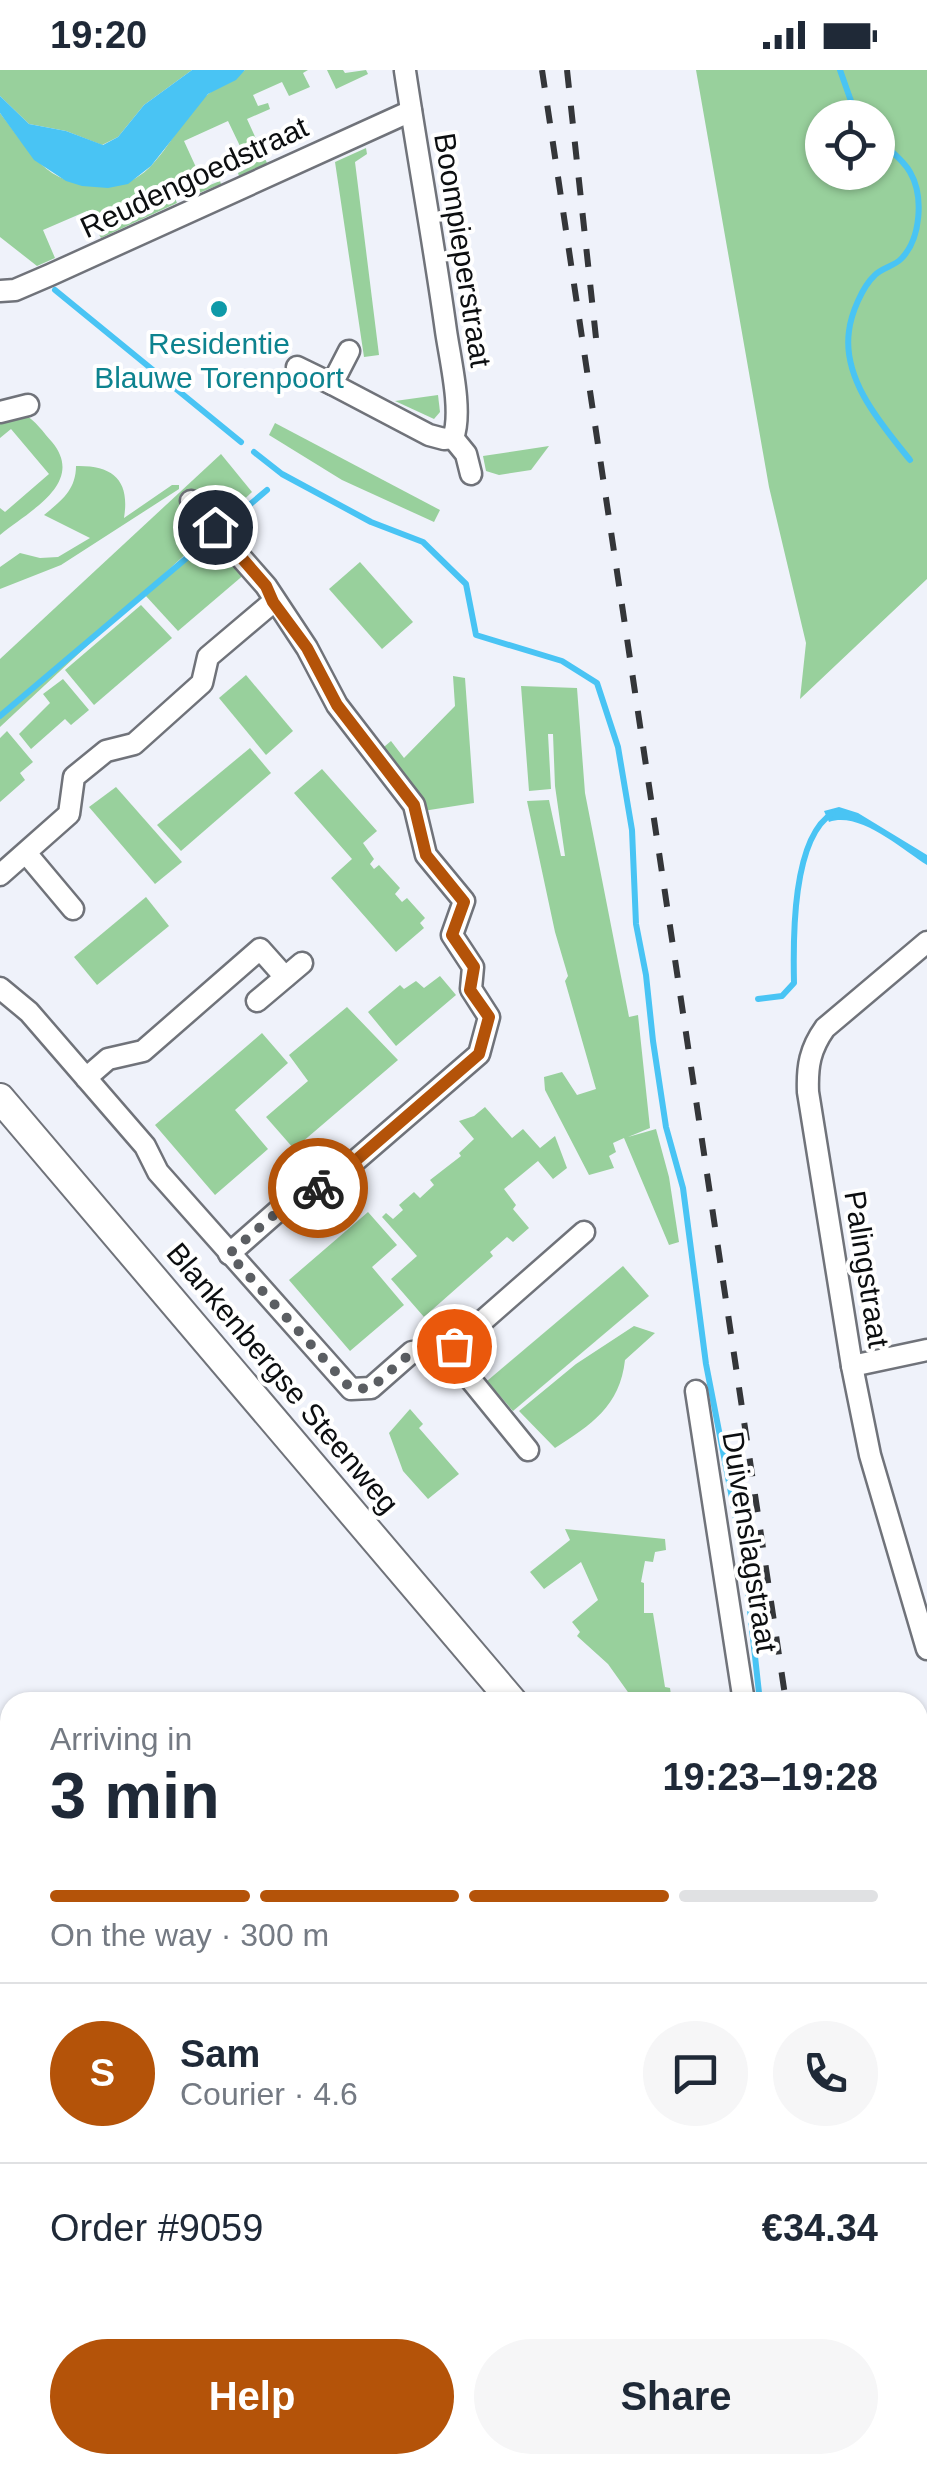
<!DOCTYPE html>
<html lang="en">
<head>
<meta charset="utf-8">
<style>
	:root { --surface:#fff; --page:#f6f6f7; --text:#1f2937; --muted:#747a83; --line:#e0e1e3; --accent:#b45309 }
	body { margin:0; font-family:Helvetica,sans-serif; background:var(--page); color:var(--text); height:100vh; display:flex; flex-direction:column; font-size:38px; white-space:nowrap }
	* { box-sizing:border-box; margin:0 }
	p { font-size:32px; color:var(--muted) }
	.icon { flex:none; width:55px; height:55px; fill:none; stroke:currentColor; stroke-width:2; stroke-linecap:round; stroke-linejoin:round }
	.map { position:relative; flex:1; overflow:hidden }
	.sheet { position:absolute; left:0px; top:1622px; width:928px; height:782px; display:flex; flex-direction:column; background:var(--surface); border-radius:30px 30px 0 0; box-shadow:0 2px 8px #0004 }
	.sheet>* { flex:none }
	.tools { position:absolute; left:805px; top:30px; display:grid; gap:20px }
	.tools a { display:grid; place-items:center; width:90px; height:90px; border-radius:50%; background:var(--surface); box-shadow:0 2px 8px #0004; font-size:50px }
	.pin { position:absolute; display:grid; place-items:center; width:85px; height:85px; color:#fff; margin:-42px; border:5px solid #fff; border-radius:50%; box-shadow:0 2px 10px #0007 }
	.courier { position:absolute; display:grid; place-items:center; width:100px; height:100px; margin:-50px; border:8px solid #b45309; border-radius:50%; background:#fff; color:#222; box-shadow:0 2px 12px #0007 }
	.head em { font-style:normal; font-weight:600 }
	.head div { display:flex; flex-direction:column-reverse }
	.head { display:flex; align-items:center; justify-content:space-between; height:170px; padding:0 50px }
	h1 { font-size:65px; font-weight:600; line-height:75px }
	.bar { display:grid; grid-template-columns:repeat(4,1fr); gap:15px 10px; align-content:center; height:120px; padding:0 50px }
	.bar i { height:12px; border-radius:8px; background:var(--line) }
	.bar .on { background:var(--accent) }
	.bar p { grid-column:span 4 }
	.line { display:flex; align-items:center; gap:25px; padding:0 50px; border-top:2px solid var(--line) }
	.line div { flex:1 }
	.round { display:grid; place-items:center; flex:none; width:105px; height:105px; border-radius:52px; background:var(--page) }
	.primary-button { display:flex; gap:20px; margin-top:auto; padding:20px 50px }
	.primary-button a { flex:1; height:115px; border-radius:60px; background:var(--accent); color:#fff; font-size:40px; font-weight:600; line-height:115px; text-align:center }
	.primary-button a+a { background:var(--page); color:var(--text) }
	.status { display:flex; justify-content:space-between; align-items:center; height:70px; padding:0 50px; background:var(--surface); direction:ltr }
	.status svg { height:28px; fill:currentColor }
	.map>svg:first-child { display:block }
</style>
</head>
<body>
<div class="status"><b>19:20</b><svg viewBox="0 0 49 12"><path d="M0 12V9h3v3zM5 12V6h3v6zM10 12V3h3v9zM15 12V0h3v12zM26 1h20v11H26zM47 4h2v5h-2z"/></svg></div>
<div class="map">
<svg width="927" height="2403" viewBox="0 0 927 2403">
	<rect width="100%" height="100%" fill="#eff2fa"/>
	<!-- green -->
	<g fill="#98d09c" fill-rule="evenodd">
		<polygon points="0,0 192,0 144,35 118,67 102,75 66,61 29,54 0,26"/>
		<path d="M245 0H308L303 3 310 17 289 26 282 12 253 25 258 36 268 33 270 39 247 49 267 93 239 106 238 103 250 97 228 51 184 71 205 117 220 111 221 114 192 126 184 109 169 115 177 133 101 168 87 141 43 160 55 188 37 196 0 167V43C33 85 47 119 108 115 126 114 136 110 149 98 171 76 184 45 207 25 219 15 233 11 245 0Z"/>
		<polygon points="327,0 343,0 345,3 366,0 368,4 336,19"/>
		<path d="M696 0H927V509L800 629 806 573 769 417ZM822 48H878V102H822Z"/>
		<polygon points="366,78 367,84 355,92 379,285 364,287 335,92"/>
		<polygon points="438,325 440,342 434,349 395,331"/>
		<path d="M24 344C36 351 43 362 52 372 86 413 29 441 0 465V438L5 442 49 404 11 359 0 368V346Z"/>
		<polygon points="275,353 440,440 434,452 342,410 269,365"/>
		<polygon points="549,376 531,400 499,405 486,401 483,386"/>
		<polygon points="221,384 252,422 0,657 0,589"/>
		<path d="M76 396C114 395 130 411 124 448L172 415H179V419L61 495 0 519V497L20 483 40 488 58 487 90 468 44 445C61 431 76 420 76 396Z"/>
		<polygon points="212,466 246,503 178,561 145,525"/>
		<polygon points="360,492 413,552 382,579 329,519"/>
		<polygon points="141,535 172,568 94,635 65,600"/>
		<polygon points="246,605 293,661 266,685 219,628"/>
		<polygon points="453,606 465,608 474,733 423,741 378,682 391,671 404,688 455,636"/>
		<polygon points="63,609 89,640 71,655 65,649 31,679 19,664 50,633 43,624"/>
		<polygon points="521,616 577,618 585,723 629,947 638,945 650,1058 628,1067 656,1059 669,1107 679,1172 669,1175 624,1068 613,1073 616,1082 609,1086 614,1098 589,1105 545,1020 544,1007 562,1002 577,1025 596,1019 565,911 568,906 555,862 527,731 549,730 561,786 565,786 555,716 553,664 548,664 551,719 529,721"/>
		<polygon points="7,661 33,692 20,703 25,710 0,732 0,668"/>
		<polygon points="250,678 271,703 181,781 157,755"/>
		<polygon points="322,699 377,761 363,773 374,789 370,794 374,799 379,795 400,818 395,824 402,832 407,828 425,848 420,853 424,858 396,882 331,808 352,789 294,723"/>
		<polygon points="116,717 182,792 155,814 89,737"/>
		<polygon points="146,827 169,856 97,915 74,887"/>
		<polygon points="440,906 456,925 396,976 368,942 400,915 404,919 416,911 424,918"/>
		<polygon points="347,937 398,990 294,1079 266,1047 308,1011 289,985"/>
		<polygon points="262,963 288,993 235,1040 268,1079 215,1125 155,1055"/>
		<polygon points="485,1037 512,1068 523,1059 540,1078 555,1066 567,1098 553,1109 538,1091 504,1119 516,1135 513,1139 529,1158 513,1172 507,1167 490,1182 493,1186 424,1247 391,1209 417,1186 382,1147 386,1143 393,1149 403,1140 399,1135 414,1122 420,1128 434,1115 430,1110 461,1086 459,1083 474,1069 459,1051 474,1046"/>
		<polygon points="368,1142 397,1175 372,1197 404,1235 350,1281 289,1210"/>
		<polygon points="623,1196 649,1226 513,1341 487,1311"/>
		<path d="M634 1256 655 1263 625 1290C620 1336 591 1355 555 1378L519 1341 576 1294Z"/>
		<polygon points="410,1339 423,1354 419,1358 459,1404 428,1429 403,1401 389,1363"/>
		<polygon points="565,1459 665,1469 666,1480 655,1482 653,1492 645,1491 641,1512 644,1513 644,1543 653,1543 665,1617 670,1618 672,1632 635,1632 608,1594 577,1566 580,1562 572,1552 598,1530 581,1492 544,1519 530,1502 570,1470"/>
		<polygon points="0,1818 10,1824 10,2100 0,2096"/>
	</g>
	<!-- water -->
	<g fill="#49c4f4">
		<polygon points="192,0 245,0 236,10 208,24 151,96 128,114 108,118 82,116 66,111 34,90 0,43 0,26 29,54 66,61 103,75 118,67 144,35"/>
		<path d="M839 737 858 743 927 785V795C901 779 860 741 829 752L824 741Z"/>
	</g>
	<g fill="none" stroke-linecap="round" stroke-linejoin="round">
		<!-- stream -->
		<g stroke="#49c4f4" stroke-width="6">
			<polyline points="840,0 857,48"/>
			<path d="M878 69C888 79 903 89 910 102 924 126 921 169 901 189 894 196 882 198 875 205 862 217 851 244 849 261 842 310 882 355 910 390"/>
			<polyline points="55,220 241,372"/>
			<polyline points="254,382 282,404 371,452 423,472 466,514 476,565 562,591 597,613 618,677 632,760 636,854 646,905 653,971 666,1057 683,1118 706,1294 745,1495 760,1632"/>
			<polyline points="0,646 267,420"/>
			<path d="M758 929 782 926 794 913C793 869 792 767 833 743"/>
			<polyline points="869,2395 870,2403"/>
		</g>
		<!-- minor casing -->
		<g stroke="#70737a" stroke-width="25">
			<g id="minor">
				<polyline points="0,221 15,220 50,205 411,41"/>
				<path d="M349 281 332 314 429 365 444 369 453 368C463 342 450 289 446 261 434 174 418 88 405 1"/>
				<polyline points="297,297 332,314"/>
				<polyline points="0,342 28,335"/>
				<polyline points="453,368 466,384 471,404"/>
				<polyline points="191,431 266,516 307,578 337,635 414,735 426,785 464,831 452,865 473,897 471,919 489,947 479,984 340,1104 296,1125 229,1184"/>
				<polyline points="26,783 73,839"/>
				<polyline points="0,805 69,744 74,707 106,681 134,674 202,613 208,587 273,532"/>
				<path d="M927 872 825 958C810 979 807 996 808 1022L852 1296 870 1385 927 1579"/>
				<polyline points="0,918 29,942 145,1076 158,1102 351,1319 371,1318 412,1282 454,1276 584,1162"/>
				<polyline points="257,931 302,893"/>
				<polyline points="86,1008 108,989 143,981 260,879 285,907"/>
				<polyline points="445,1278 528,1380"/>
				<polyline points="852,1296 927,1280"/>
				<polyline points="696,1321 744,1632"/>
				<polyline points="0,2120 10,2125"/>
				<polyline points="0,2238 10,2218"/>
			</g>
		</g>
		<!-- secondary casing -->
		<g stroke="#70737a" stroke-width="32">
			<g id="secondary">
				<polyline points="0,1028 513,1632"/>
				<polyline points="918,2134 927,2146"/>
			</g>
		</g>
		<!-- minor -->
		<use href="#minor" stroke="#fff" stroke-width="20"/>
		<!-- secondary -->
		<use href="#secondary" stroke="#fff" stroke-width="28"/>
		<!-- rail -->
		<g stroke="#343639" stroke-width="6" stroke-dasharray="18 18" stroke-linecap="butt">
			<polyline points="542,0 786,1632"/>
			<polyline points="567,0 596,268"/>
			<polyline points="909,2395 910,2403"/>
		</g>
	</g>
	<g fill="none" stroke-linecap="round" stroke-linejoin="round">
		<!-- done -->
		<polyline stroke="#5b5e62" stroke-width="10" stroke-dasharray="0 18" points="318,1118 296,1126 229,1184 351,1319 371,1318 412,1282 454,1276"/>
		<!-- route -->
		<polyline stroke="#b45309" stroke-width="12" points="215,457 266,516 273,532 307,578 337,635 414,735 426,785 464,832 452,865 474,897 470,920 489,947 479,984 340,1104 318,1118"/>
	</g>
	<!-- markers -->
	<circle fill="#0f9aa8" stroke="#fff" stroke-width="4" cx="219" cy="239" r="10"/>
	<g text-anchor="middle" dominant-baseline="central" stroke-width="8" stroke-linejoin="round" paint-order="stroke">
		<!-- street labels -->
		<g font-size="30" fill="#0c0e10" stroke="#fff">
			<text transform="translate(194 107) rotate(-25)">Reudengoedstraat</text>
			<text transform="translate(463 180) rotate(81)">Boompieperstraat</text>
			<text transform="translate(867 1199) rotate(81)">Palingstraat</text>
			<text transform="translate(283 1308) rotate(50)">Blankenbergse Steenweg</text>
			<text transform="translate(750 1472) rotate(81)">Duivenslagstraat</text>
		</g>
		<!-- culture labels -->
		<g font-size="30" fill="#0d838f" stroke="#fff">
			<text x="219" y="273">Residentie<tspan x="219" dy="34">Blauwe Torenpoort</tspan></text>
		</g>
	</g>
</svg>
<div class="tools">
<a><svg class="icon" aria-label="locate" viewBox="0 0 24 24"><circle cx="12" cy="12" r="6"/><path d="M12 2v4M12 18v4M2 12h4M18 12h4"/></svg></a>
</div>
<div class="pin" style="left:454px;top:1276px;background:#ea580c"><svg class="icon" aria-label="bag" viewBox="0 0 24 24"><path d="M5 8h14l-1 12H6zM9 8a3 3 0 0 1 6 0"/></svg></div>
<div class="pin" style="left:215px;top:457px;background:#1f2937"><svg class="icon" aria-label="home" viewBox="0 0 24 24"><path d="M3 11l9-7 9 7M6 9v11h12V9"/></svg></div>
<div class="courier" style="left:318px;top:1118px"><svg class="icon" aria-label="bike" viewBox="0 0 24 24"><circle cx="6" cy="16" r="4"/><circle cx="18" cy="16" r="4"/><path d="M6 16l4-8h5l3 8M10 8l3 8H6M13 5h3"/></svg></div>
<section class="sheet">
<div class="head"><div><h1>3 min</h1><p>Arriving in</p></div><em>19:23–19:28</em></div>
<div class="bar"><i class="on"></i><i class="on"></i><i class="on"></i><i></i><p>On the way · 300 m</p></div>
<div class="line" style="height:180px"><b class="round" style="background:var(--accent);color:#fff">S</b><div><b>Sam</b><p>Courier · 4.6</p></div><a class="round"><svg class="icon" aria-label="chat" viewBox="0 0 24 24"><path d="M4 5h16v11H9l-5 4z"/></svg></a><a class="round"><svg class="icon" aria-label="phone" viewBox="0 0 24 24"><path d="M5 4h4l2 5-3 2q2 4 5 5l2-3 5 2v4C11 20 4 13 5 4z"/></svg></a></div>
<div class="line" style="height:130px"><div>Order #9059</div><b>€34.34</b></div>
<div class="primary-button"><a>Help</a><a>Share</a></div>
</section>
</div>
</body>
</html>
